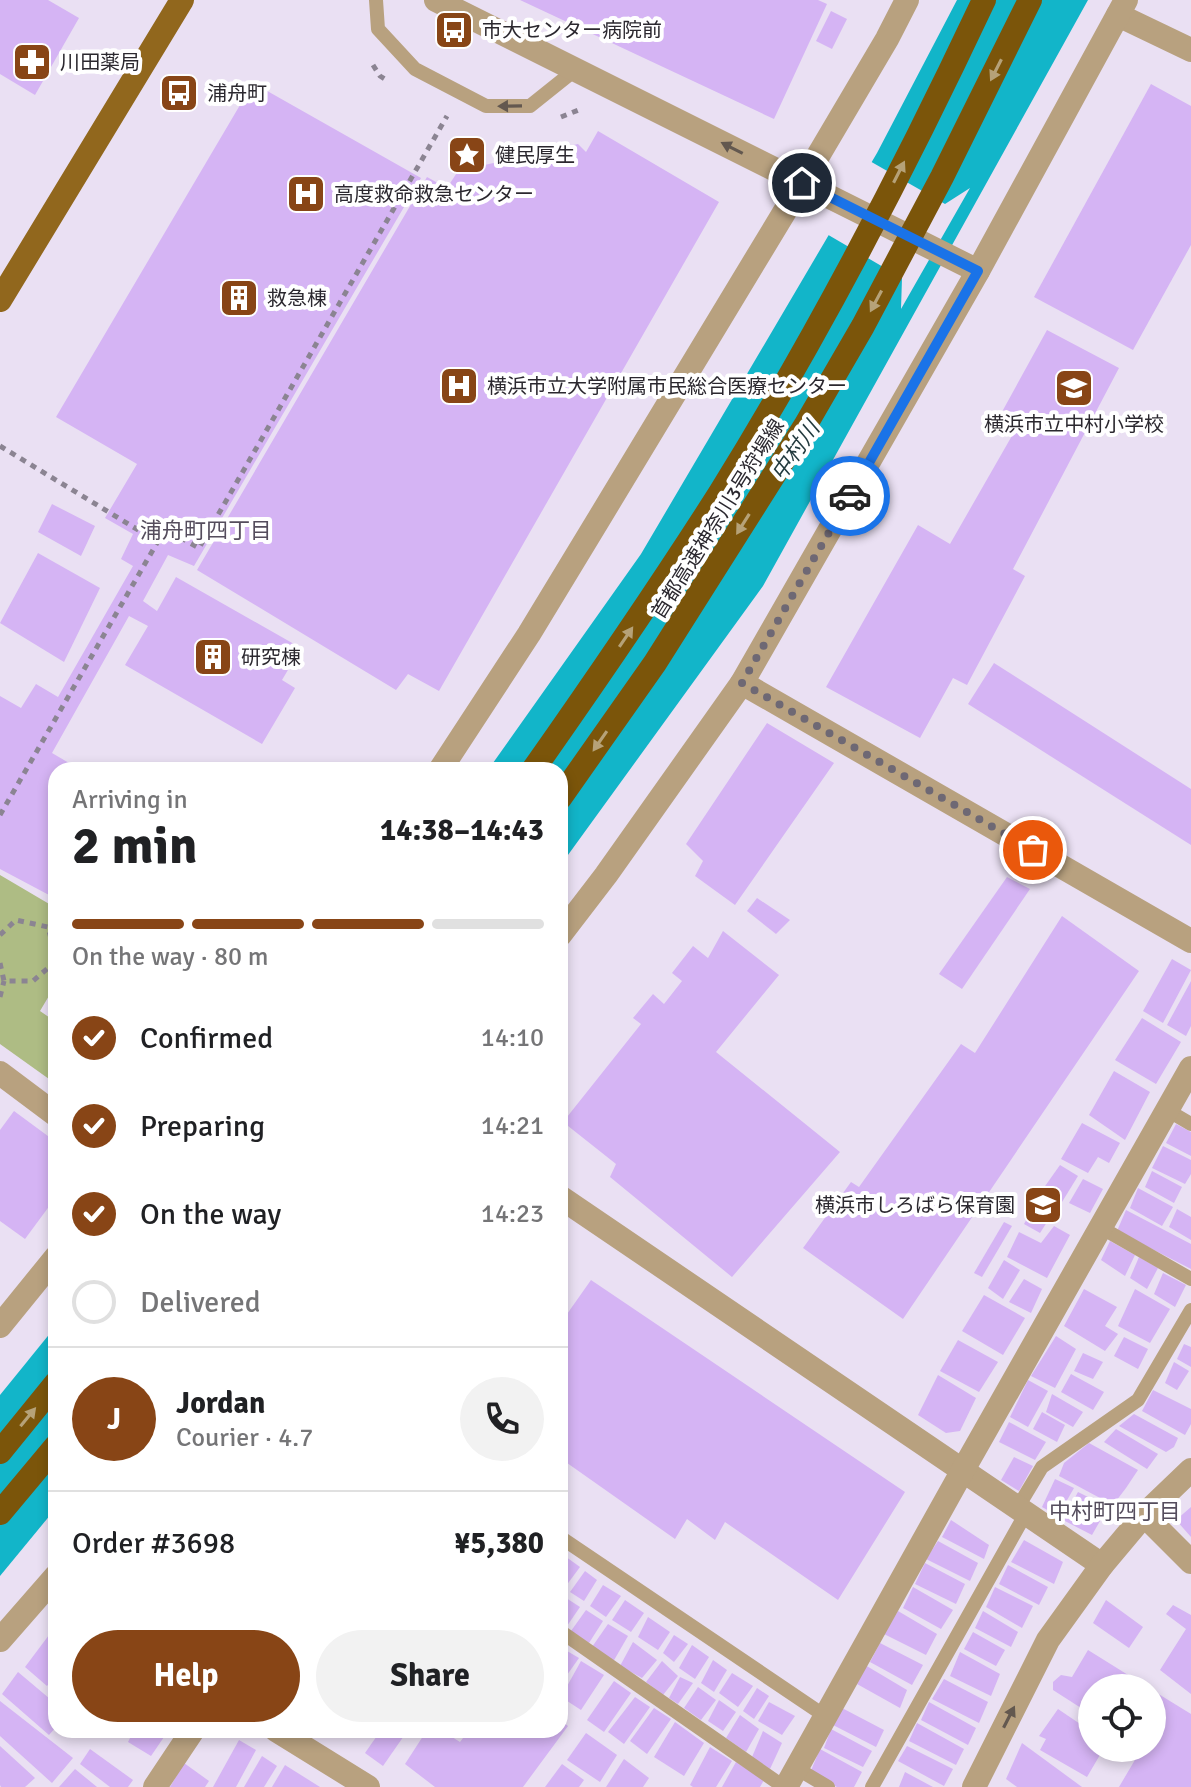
<!DOCTYPE html>
<html lang="en">
<head>
<meta charset="utf-8">
<style>
	:root { --surface:#fff; --page:#f2f2f2; --text:#202124; --muted:#757577; --line:#e0e0e0; --accent:#884516 }
	body { margin:0; font-family:Signika,"Noto Sans JP",sans-serif; background:var(--page); color:var(--text); height:100vh; display:flex; flex-direction:column; font-size:30px; white-space:nowrap }
	* { box-sizing:border-box; margin:0 }
	p { font-size:26px; color:var(--muted) }
	.icon { flex:none; width:44px; height:44px; fill:none; stroke:currentColor; stroke-width:2; stroke-linecap:round; stroke-linejoin:round }
	.map { position:relative; flex:1; overflow:hidden }
	.drawer { position:absolute; left:48px; top:762px; width:520px; height:976px; display:flex; flex-direction:column; background:var(--surface); border-radius:24px; box-shadow:0 4px 12px #0003 }
	.drawer>* { flex:none }
	.buttons { position:absolute; left:1078px; top:1674px; display:grid; gap:16px }
	.buttons a { display:grid; place-items:center; width:88px; height:88px; border-radius:50%; background:var(--surface); box-shadow:0 4px 12px #0003; font-size:40px }
	.pin { position:absolute; display:grid; place-items:center; width:68px; height:68px; color:#fff; margin:-34px; border:4px solid #fff; border-radius:50%; box-shadow:0 2px 8px #0007 }
	.courier { position:absolute; display:grid; place-items:center; width:80px; height:80px; margin:-40px; border:6px solid #1a73e8; border-radius:50%; background:#fff; color:#222; box-shadow:0 2px 10px #0007 }
	.head em { font-style:normal; font-weight:700 }
	.head div { display:flex; flex-direction:column-reverse }
	.head { display:flex; align-items:center; justify-content:space-between; height:136px; padding:0 24px }
	h1 { font-size:52px; font-weight:700; line-height:60px }
	.bar { display:grid; grid-template-columns:repeat(4,1fr); gap:12px 8px; align-content:center; height:96px; padding:0 24px }
	.bar i { height:10px; border-radius:6px; background:var(--line) }
	.bar .current { background:var(--accent) }
	.bar p { grid-column:span 4 }
	.line { display:flex; align-items:center; gap:20px; padding:0 24px; border-top:2px solid var(--line) }
	.line div { flex:1 }
	.round { display:grid; place-items:center; flex:none; width:84px; height:84px; border-radius:42px; background:var(--page) }
	ol { padding:0 24px; list-style:none }
	li { display:flex; align-items:center; gap:24px; height:88px }
	li p { margin-inline-start:auto }
	li .icon { padding:8px; border-radius:50%; background:var(--accent); color:#fff; stroke-width:4 }
	li:last-child { color:var(--muted) }
	li i { width:44px; height:44px; border:4px solid var(--line); border-radius:50% }
	.button { display:flex; gap:16px; margin-top:auto; padding:16px 24px }
	.button a { flex:1; height:92px; border-radius:48px; background:var(--accent); color:#fff; font-size:32px; font-weight:700; line-height:92px; text-align:center }
	.button a+a { background:var(--page); color:var(--text) }
	.map>svg:first-child { display:block }
</style>
</head>
<body>
<div class="map">
<svg width="1191" height="1787" viewBox="0 0 1191 1787">
	<rect width="100%" height="100%" fill="#eae0f3"/>
	<!-- green -->
	<polygon fill="#aebc84" points="0,875 56,908 56,984 40,1011 56,1022 56,1084 0,1044"/>
	<!-- water -->
	<g fill="#12b5c9">
		<polygon points="957,0 1088,0 763,586 560,866 560,770 488,770 641,554 877,153"/>
		<polygon points="56,1326 56,1508 0,1576 0,1395"/>
	</g>
	<!-- pier -->
	<polygon fill="#eae0f3" points="868,160 945,204 970,188 901,309 902,278 825,233"/>
	<!-- building -->
	<g fill="#d5b4f4">
		<polygon points="0,0 48,0 79,18 35,95 0,74"/>
		<polygon points="520,0 818,0 827,4 774,119"/>
		<polygon points="831,11 847,19 832,49 816,41"/>
		<polygon points="183,75 190,79 180,96 173,92"/>
		<polygon points="253,83 421,178 194,566 168,555 143,601 157,611 176,577 301,648 282,680 295,688 262,744 125,665 148,626 129,616 52,753 81,770 56,770 56,883 49,895 0,869 0,696 21,708 36,684 58,697 133,566 121,559 133,534 105,518 137,464 56,417"/>
		<polygon points="1151,84 1191,106 1191,245 1133,350 1034,297"/>
		<polygon points="598,131 719,202 439,691 408,674 396,690 197,570 427,177 447,188 458,171 578,144 586,152"/>
		<polygon points="1047,330 1119,368 1013,569 1025,576 967,685 953,678 920,738 826,687 918,525 950,544 1021,420 1003,410"/>
		<polygon points="52,504 95,526 81,556 38,532"/>
		<polygon points="38,553 100,588 64,662 0,623"/>
		<polygon points="994,663 1191,789 1191,845 968,704"/>
		<polygon points="767,723 834,763 735,905 695,876 703,861 686,844"/>
		<polygon points="1007,877 1030,889 962,989 939,974"/>
		<polygon points="757,898 790,920 776,934 747,911"/>
		<polygon points="1062,916 1139,971 903,1319 803,1248 851,1182 859,1187 961,1044 975,1053"/>
		<polygon points="723,931 779,975 716,1052 840,1152 732,1277 610,1177 616,1164 563,1122 641,1024 633,1018 653,994 664,1004 682,981 672,973 693,946 708,958"/>
		<polygon points="1172,959 1191,970 1163,1023 1143,1011"/>
		<polygon points="1191,981 1191,1026 1186,1036 1167,1025"/>
		<polygon points="1142,1018 1181,1042 1156,1084 1115,1060"/>
		<polygon points="1114,1071 1150,1092 1125,1140 1089,1115"/>
		<polygon points="14,1111 56,1142 56,1197 25,1239 0,1221 0,1130"/>
		<polygon points="1082,1123 1120,1143 1109,1163 1098,1157 1088,1173 1061,1159"/>
		<polygon points="1176,1124 1191,1132 1191,1156 1166,1143"/>
		<polygon points="1163,1146 1191,1160 1191,1174 1185,1184 1152,1168"/>
		<polygon points="1060,1165 1078,1176 1062,1202 1043,1189"/>
		<polygon points="1152,1171 1182,1187 1174,1203 1145,1187"/>
		<polygon points="1083,1179 1103,1189 1090,1213 1069,1203"/>
		<polygon points="1138,1188 1173,1207 1162,1226 1130,1208"/>
		<polygon points="1041,1194 1058,1205 1040,1233 1024,1224"/>
		<polygon points="1177,1209 1191,1217 1191,1240 1169,1227"/>
		<polygon points="1126,1210 1191,1244 1191,1269 1117,1231"/>
		<polygon points="1004,1222 1012,1226 982,1277 974,1273"/>
		<polygon points="1054,1226 1070,1235 1047,1278 1007,1257 1019,1232 1041,1243"/>
		<polygon points="1110,1241 1135,1255 1125,1276 1101,1260"/>
		<polygon points="1139,1257 1158,1268 1147,1289 1130,1278"/>
		<polygon points="1004,1260 1020,1270 1003,1299 988,1288"/>
		<polygon points="1163,1273 1186,1285 1175,1307 1154,1294"/>
		<polygon points="1024,1279 1042,1289 1031,1313 1009,1302"/>
		<polygon points="591,1280 905,1492 838,1600 725,1522 715,1540 687,1519 675,1539 560,1458 560,1324"/>
		<polygon points="1084,1289 1117,1307 1105,1326 1118,1334 1105,1351 1064,1326"/>
		<polygon points="1135,1289 1170,1309 1150,1343 1118,1326"/>
		<polygon points="984,1295 1025,1318 1003,1355 962,1331"/>
		<polygon points="1056,1336 1076,1349 1055,1388 1031,1376"/>
		<polygon points="1124,1337 1148,1349 1138,1369 1114,1356"/>
		<polygon points="958,1340 998,1362 979,1392 940,1371"/>
		<polygon points="1184,1344 1191,1347 1191,1367 1177,1359"/>
		<polygon points="1083,1353 1103,1362 1093,1379 1074,1371"/>
		<polygon points="1174,1362 1189,1371 1177,1390 1165,1383"/>
		<polygon points="1071,1374 1104,1392 1093,1410 1061,1392"/>
		<polygon points="938,1375 976,1398 960,1431 946,1433 918,1415"/>
		<polygon points="1028,1380 1048,1391 1028,1427 1010,1417"/>
		<polygon points="1153,1390 1191,1409 1191,1424 1185,1435 1142,1411"/>
		<polygon points="1052,1394 1083,1412 1073,1427 1046,1412"/>
		<polygon points="1042,1412 1065,1425 1057,1442 1033,1429"/>
		<polygon points="1134,1414 1178,1438 1174,1447 1166,1452 1119,1426"/>
		<polygon points="1009,1422 1046,1442 1035,1460 999,1442"/>
		<polygon points="1116,1429 1158,1454 1147,1469 1104,1442"/>
		<polygon points="1089,1443 1138,1470 1126,1488 1113,1505 1059,1476 1064,1463"/>
		<polygon points="1014,1457 1033,1466 1019,1491 1001,1480"/>
		<polygon points="1055,1479 1074,1488 1058,1516 1042,1507"/>
		<polygon points="1078,1492 1108,1507 1092,1535 1063,1520"/>
		<polygon points="1191,1507 1191,1537 1176,1520"/>
		<polygon points="951,1520 989,1545 984,1559 942,1537"/>
		<polygon points="1024,1540 1063,1562 1054,1584 1011,1562"/>
		<polygon points="938,1541 978,1563 970,1581 926,1559"/>
		<polygon points="562,1554 580,1567 563,1590 560,1588 560,1557"/>
		<polygon points="925,1563 965,1584 956,1604 915,1584"/>
		<polygon points="1008,1565 1048,1587 1039,1605 999,1584"/>
		<polygon points="585,1571 597,1580 584,1601 570,1592"/>
		<polygon points="603,1585 621,1596 606,1617 590,1606"/>
		<polygon points="913,1587 953,1610 941,1629 903,1608"/>
		<polygon points="995,1587 1033,1606 1022,1628 986,1607"/>
		<polygon points="560,1594 580,1607 567,1626 560,1622"/>
		<polygon points="625,1600 644,1613 631,1632 612,1620"/>
		<polygon points="1106,1600 1143,1627 1129,1648 1093,1623"/>
		<polygon points="1173,1605 1191,1615 1191,1694 1160,1670 1186,1629 1166,1614"/>
		<polygon points="586,1610 603,1621 589,1643 571,1631"/>
		<polygon points="898,1611 937,1634 926,1655 884,1634"/>
		<polygon points="983,1611 1018,1632 1011,1647 975,1628"/>
		<polygon points="648,1617 670,1632 658,1650 638,1637"/>
		<polygon points="608,1624 628,1636 613,1662 592,1647"/>
		<polygon points="52,1631 56,1632 56,1675 47,1686 25,1667"/>
		<polygon points="973,1632 1005,1650 996,1666 964,1649"/>
		<polygon points="674,1635 688,1644 674,1662 663,1653"/>
		<polygon points="633,1642 657,1660 642,1678 620,1666"/>
		<polygon points="880,1643 923,1665 912,1685 870,1662"/>
		<polygon points="692,1645 709,1657 695,1679 679,1668"/>
		<polygon points="562,1648 579,1658 560,1685 560,1651"/>
		<polygon points="1088,1650 1149,1688 1092,1688 1092,1715 1053,1690 1053,1682 1061,1675 1072,1677"/>
		<polygon points="960,1652 1000,1674 991,1696 950,1676"/>
		<polygon points="713,1660 727,1670 714,1692 701,1683"/>
		<polygon points="581,1661 604,1675 581,1710 561,1697"/>
		<polygon points="662,1661 678,1676 663,1695 646,1682"/>
		<polygon points="865,1665 907,1690 900,1708 857,1684"/>
		<polygon points="18,1672 56,1704 56,1727 49,1735 2,1694"/>
		<polygon points="732,1673 753,1686 738,1707 719,1693"/>
		<polygon points="680,1677 693,1683 678,1704 669,1698"/>
		<polygon points="944,1679 988,1702 979,1723 932,1699"/>
		<polygon points="614,1681 631,1693 604,1732 587,1720"/>
		<polygon points="698,1687 716,1700 701,1720 684,1708"/>
		<polygon points="757,1688 769,1696 754,1719 743,1711"/>
		<polygon points="1152,1690 1191,1714 1191,1787 1119,1787 1142,1748 1152,1748"/>
		<polygon points="635,1697 650,1707 624,1744 608,1732"/>
		<polygon points="719,1700 736,1712 723,1731 708,1721"/>
		<polygon points="0,1701 73,1758 52,1783 0,1736"/>
		<polygon points="769,1702 795,1716 782,1735 758,1721"/>
		<polygon points="929,1702 976,1728 968,1745 921,1720"/>
		<polygon points="654,1708 671,1719 647,1754 630,1741"/>
		<polygon points="842,1708 884,1730 876,1747 833,1725"/>
		<polygon points="1058,1709 1092,1732 1092,1748 1104,1748 1087,1777 1040,1750 1046,1739 1039,1736"/>
		<polygon points="740,1715 759,1729 746,1752 726,1738"/>
		<polygon points="560,1720 568,1726 523,1787 435,1787 405,1764 427,1730 441,1730 460,1742 469,1730 560,1730"/>
		<polygon points="675,1722 704,1743 684,1776 654,1757"/>
		<polygon points="917,1723 964,1749 956,1765 909,1741"/>
		<polygon points="831,1729 872,1751 863,1767 824,1748"/>
		<polygon points="134,1730 152,1730 164,1737 151,1756 128,1742"/>
		<polygon points="381,1730 408,1730 383,1766 365,1753"/>
		<polygon points="763,1731 782,1743 770,1769 752,1757"/>
		<polygon points="586,1733 617,1755 600,1782 567,1760"/>
		<polygon points="239,1740 256,1750 236,1787 213,1787"/>
		<polygon points="1022,1743 1082,1787 1017,1787 1006,1779"/>
		<polygon points="0,1746 35,1778 25,1787 1,1787 0,1785"/>
		<polygon points="907,1746 953,1769 944,1786 898,1761"/>
		<polygon points="710,1747 732,1761 716,1787 693,1787 690,1785"/>
		<polygon points="90,1749 133,1780 128,1787 110,1787 80,1764"/>
		<polygon points="820,1749 862,1772 854,1787 837,1787 810,1773"/>
		<polygon points="262,1756 277,1766 264,1787 244,1787"/>
		<polygon points="624,1759 649,1778 643,1787 606,1787"/>
		<polygon points="736,1762 764,1780 760,1787 722,1787"/>
		<polygon points="184,1763 209,1781 205,1787 170,1787"/>
		<polygon points="562,1764 584,1780 579,1787 545,1787"/>
		<polygon points="285,1765 320,1787 272,1787"/>
		<polygon points="75,1769 97,1787 59,1787"/>
		<polygon points="905,1772 933,1787 899,1787"/>
	</g>
	<g fill="none" stroke-linecap="round" stroke-linejoin="round">
		<!-- path -->
		<g stroke="#8b8492" stroke-width="5" stroke-dasharray="6 6" stroke-linecap="butt">
			<polyline points="373,65 380,76 388,81"/>
			<polyline points="561,117 581,109"/>
			<polyline points="0,446 158,542"/>
			<polyline points="0,815 165,529 199,548 447,116"/>
			<polyline points="0,935 16,920 48,927 56,958"/>
			<polyline points="0,963 4,981 33,981 56,961"/>
			<polyline points="0,997 4,981"/>
		</g>
		<!-- service -->
		<g stroke="#b8a17f" stroke-width="14">
			<polyline points="376,0 378,29 415,69 486,106 530,106 575,70"/>
			<polyline points="1167,1110 1191,1124"/>
			<polyline points="1100,1227 1191,1279"/>
			<polyline points="1018,1507 1042,1467 1138,1400 1191,1310"/>
			<polyline points="560,1537 825,1716"/>
			<polyline points="560,1631 784,1787"/>
			<polyline points="796,1768 828,1787"/>
			<polyline points="872,1787 1026,1513"/>
		</g>
		<!-- minor -->
		<g stroke="#b8a17f" stroke-width="24">
			<polyline points="436,0 978,271"/>
			<polyline points="1118,15 1191,50"/>
			<polyline points="742,683 1191,941"/>
			<polyline points="0,1073 56,1115"/>
			<polyline points="560,1197 1102,1565"/>
			<polyline points="1144,1515 1191,1562"/>
			<polyline points="276,1730 368,1787"/>
			<polyline points="155,1787 193,1730"/>
			<polyline points="786,1787 963,1470 1191,1068"/>
			<polyline points="974,1787 1048,1640 1102,1565 1144,1515 1191,1470"/>
		</g>
		<!-- tertiary -->
		<g stroke="#b8a17f" stroke-width="24">
			<polyline points="440,770 529,634 597,522 802,183 887,39 907,0"/>
			<polyline points="560,935 606,875 742,683 978,271 1126,0"/>
			<polyline points="0,1326 56,1257"/>
			<polyline points="0,1640 56,1576"/>
		</g>
		<!-- primary -->
		<polyline stroke="#91671d" stroke-width="24" points="0,300 182,0"/>
		<!-- motorway -->
		<g stroke="#7b550a" stroke-width="24">
			<polyline points="0,1452 56,1383"/>
			<polyline points="0,1513 56,1446"/>
		</g>
		<!-- motorway-bridge -->
		<g stroke="#7b550a" stroke-width="24">
			<path d="M533 770C597 679 660 587 720 493 818 335 905 168 984 0"/>
			<polyline points="560,798 655,663 805,426 863,326 942,177 1030,0"/>
		</g>
	</g>
	<!-- one-way arrows -->
	<defs><path id="oneway-solid" d="M-6-.8H1V-3.2L6.5 0L1 3.2V.8H-6Z" transform="scale(2)"/></defs>
	<g fill="#b6a278">
		<use href="#oneway-solid" transform="translate(996 70) rotate(117)"/>
		<use href="#oneway-solid" transform="translate(899 172) rotate(-63)"/>
		<use href="#oneway-solid" transform="translate(876 301) rotate(118)"/>
		<use href="#oneway-solid" transform="translate(743 524) rotate(122)"/>
		<use href="#oneway-solid" transform="translate(626 637) rotate(-56)"/>
		<use href="#oneway-solid" transform="translate(600 741) rotate(125)"/>
		<use href="#oneway-solid" transform="translate(28 1417) rotate(-51)"/>
	</g>
	<g fill="#63584f">
		<use href="#oneway-solid" transform="translate(510 106) rotate(179)"/>
		<use href="#oneway-solid" transform="translate(732 148) rotate(-153)"/>
		<use href="#oneway-solid" transform="translate(1009 1717) rotate(-63)"/>
	</g>
	<g fill="none" stroke-linecap="round" stroke-linejoin="round">
		<!-- done -->
		<polyline stroke="#6e6874" stroke-width="8" stroke-dasharray="0 14.4" points="850,496 742,683 1033,850"/>
		<!-- route -->
		<polyline stroke="#1a73e8" stroke-width="10" points="802,183 978,271 850,496"/>
	</g>
	<!-- icons -->
	<defs>
		<g id="bus-square" transform="scale(2)"><rect x="-9" y="-9" width="18" height="18" rx="4" fill="#884516" stroke="#fff"/><path d="M-5-6H5V4H4V6H2V4H-2V6H-4V4H-5ZM-3.5-4V0h7V-4ZM-3.5 1.2v1.5H-2V1.2ZM2 1.2v1.5H3.5V1.2Z" fill="#fff"/></g>
		<g id="pharmacy-square" transform="scale(2)"><rect x="-9" y="-9" width="18" height="18" rx="4" fill="#884516" stroke="#fff"/><path d="M-2-6h4v4h4v4h-4v4h-4v-4h-4v-4h4Z" fill="#fff"/></g>
		<g id="sight-square" transform="scale(2)"><rect x="-9" y="-9" width="18" height="18" rx="4" fill="#884516" stroke="#fff"/><path d="M0-6L1.8-2.2L6-1.7L2.9 1.2L3.7 5.4L0 3.3L-3.7 5.4L-2.9 1.2L-6-1.7L-1.8-2.2Z" fill="#fff"/></g>
		<g id="hospital-square" transform="scale(2)"><rect x="-9" y="-9" width="18" height="18" rx="4" fill="#884516" stroke="#fff"/><path d="M-5-5h3v3.5h4V-5h3V5h-3V1.5h-4V5h-3Z" fill="#fff"/></g>
		<g id="building-square" transform="scale(2)"><rect x="-9" y="-9" width="18" height="18" rx="4" fill="#884516" stroke="#fff"/><path d="M-4-6H4V6H1V3H-1V6H-4ZM-2.5-4.3h1.7v1.8h-1.7ZM.8-4.3h1.7v1.8H.8ZM-2.5-1h1.7V.8h-1.7ZM.8-1h1.7V.8H.8Z" fill="#fff"/></g>
		<g id="school-square" transform="scale(2)"><rect x="-9" y="-9" width="18" height="18" rx="4" fill="#884516" stroke="#fff"/><path d="M0-5L7-2L0 1L-7-2ZM-4 1L0 2.5L4 1V4Q0 6-4 4Z" fill="#fff"/></g>
	</defs>
	<g fill-rule="evenodd">
		<use href="#bus-square" x="454" y="30"/>
		<use href="#pharmacy-square" x="32" y="62"/>
		<use href="#bus-square" x="179" y="93"/>
		<use href="#sight-square" x="467" y="155"/>
		<use href="#hospital-square" x="306" y="194"/>
		<use href="#building-square" x="239" y="298"/>
		<use href="#hospital-square" x="459" y="386"/>
		<use href="#school-square" x="1074" y="388"/>
		<use href="#building-square" x="213" y="657"/>
		<use href="#school-square" x="1043" y="1205"/>
	</g>
	<g text-anchor="middle" dominant-baseline="central" stroke-width="8" stroke-linejoin="round" paint-order="stroke">
		<!-- poi labels -->
		<g font-size="20" fill="#2b282f" stroke="#fff" text-anchor="start">
			<text x="482" y="30">市大センター病院前</text>
			<text x="60" y="62">川田薬局</text>
			<text x="207" y="93">浦舟町</text>
			<text x="495" y="155">健民厚生</text>
			<text x="334" y="194">高度救命救急センター</text>
			<text x="267" y="298">救急棟</text>
			<text x="487" y="386">横浜市立大学附属市民総合医療センター</text>
			<text x="1074" y="424" text-anchor="middle">横浜市立中村小学校</text>
			<text x="241" y="657">研究棟</text>
			<text x="1015" y="1205" text-anchor="end">横浜市しろばら保育園</text>
		</g>
		<!-- street labels -->
		<g font-size="20" fill="#2b282f" stroke="#fff">
			<text transform="translate(718 519) rotate(-58)">首都高速神奈川3号狩場線</text>
		</g>
		<!-- water labels -->
		<g font-size="22" font-style="italic" fill="#233a3e" stroke="#fff">
			<text transform="translate(795 451) rotate(-55)">中村川</text>
		</g>
		<!-- neighbourhood labels -->
		<g font-size="22" fill="#554d5d" stroke="#fff">
			<text x="206" y="530">浦舟町四丁目</text>
			<text x="1115" y="1511">中村町四丁目</text>
		</g>
	</g>
</svg>
<div class="buttons">
<a><svg class="icon" aria-label="locate" viewBox="0 0 24 24"><circle cx="12" cy="12" r="6"/><path d="M12 2v4M12 18v4M2 12h4M18 12h4"/></svg></a>
</div>
<div class="pin" style="left:1033px;top:850px;background:#ea580c"><svg class="icon" aria-label="bag" viewBox="0 0 24 24"><path d="M5 8h14l-1 12H6zM9 8a3 3 0 0 1 6 0"/></svg></div>
<div class="pin" style="left:802px;top:183px;background:#1f2937"><svg class="icon" aria-label="home" viewBox="0 0 24 24"><path d="M3 11l9-7 9 7M6 9v11h12V9"/></svg></div>
<div class="courier" style="left:850px;top:496px"><svg class="icon" aria-label="car" viewBox="0 0 24 24"><path d="M5 17H2v-5l4-1 3-4h7l3 4 3 1v5h-3M9 17h6M6 11h13"/><circle cx="7" cy="17" r="2"/><circle cx="17" cy="17" r="2"/></svg></div>
<section class="drawer">
<div class="head"><div><h1>2 min</h1><p>Arriving in</p></div><em>14:38–14:43</em></div>
<div class="bar"><i class="current"></i><i class="current"></i><i class="current"></i><i></i><p>On the way · 80 m</p></div>
<ol>
<li><svg class="icon" aria-label="check" viewBox="0 0 24 24"><path d="M5 12l5 5 9-10"/></svg>Confirmed<p>14:10</p></li>
<li><svg class="icon" aria-label="check" viewBox="0 0 24 24"><path d="M5 12l5 5 9-10"/></svg>Preparing<p>14:21</p></li>
<li><svg class="icon" aria-label="check" viewBox="0 0 24 24"><path d="M5 12l5 5 9-10"/></svg>On the way<p>14:23</p></li>
<li><i></i>Delivered</li>
</ol>
<div class="line" style="height:144px"><b class="round" style="background:var(--accent);color:#fff">J</b><div><b>Jordan</b><p>Courier · 4.7</p></div><a class="round"><svg class="icon" aria-label="phone" viewBox="0 0 24 24"><path d="M5 4h4l2 5-3 2q2 4 5 5l2-3 5 2v4C11 20 4 13 5 4z"/></svg></a></div>
<div class="line" style="height:104px"><div>Order #3698</div><b>¥5,380</b></div>
<div class="button"><a>Help</a><a>Share</a></div>
</section>
</div>
</body>
</html>
